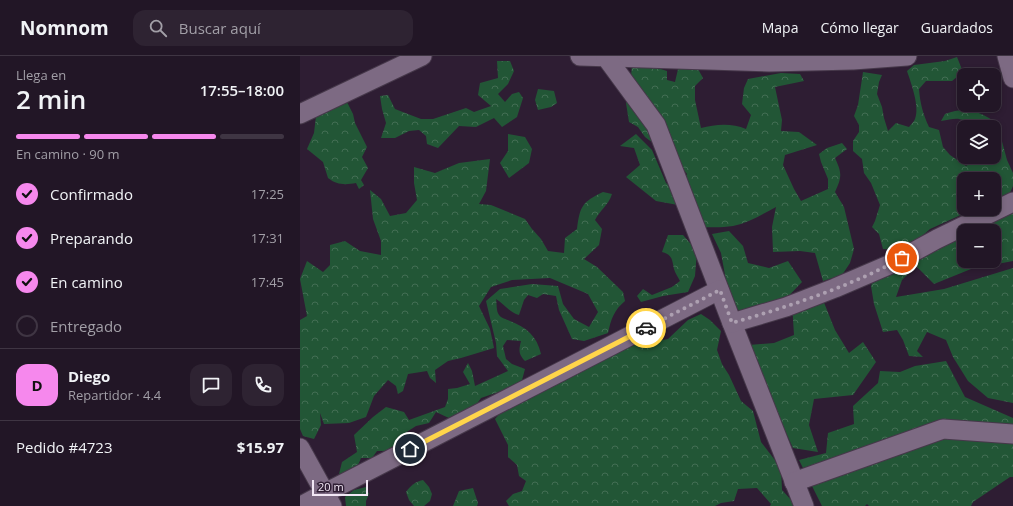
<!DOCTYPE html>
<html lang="es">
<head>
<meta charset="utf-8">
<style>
	:root { --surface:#221626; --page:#2e2332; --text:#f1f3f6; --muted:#a29fa7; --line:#3f3543; --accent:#f688ed }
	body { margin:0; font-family:"Open Sans",sans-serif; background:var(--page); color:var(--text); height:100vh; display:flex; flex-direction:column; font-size:15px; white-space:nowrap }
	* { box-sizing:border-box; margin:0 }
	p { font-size:13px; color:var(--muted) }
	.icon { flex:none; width:22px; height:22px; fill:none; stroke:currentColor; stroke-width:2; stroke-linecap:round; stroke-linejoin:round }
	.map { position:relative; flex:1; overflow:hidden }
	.panel { display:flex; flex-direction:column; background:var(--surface); width:300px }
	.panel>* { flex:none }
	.fabs { position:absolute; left:657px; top:12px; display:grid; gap:8px }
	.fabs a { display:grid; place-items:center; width:44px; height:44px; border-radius:8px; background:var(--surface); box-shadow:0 2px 6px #0003,0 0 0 1px var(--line); font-size:20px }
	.scale { position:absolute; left:12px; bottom:10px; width:56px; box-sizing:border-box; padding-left:4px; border:2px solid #f2e7f5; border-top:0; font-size:11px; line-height:14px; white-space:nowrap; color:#f2e7f5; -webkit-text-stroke:3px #2e1d33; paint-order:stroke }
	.pin { position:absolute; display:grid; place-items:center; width:34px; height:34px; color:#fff; margin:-17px; border:2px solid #fff; border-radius:50%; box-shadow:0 1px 4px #0007 }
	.courier { position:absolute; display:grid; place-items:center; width:40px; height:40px; margin:-20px; border:3px solid #ffd54a; border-radius:50%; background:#fff; color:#222; box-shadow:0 1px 5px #0007 }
	.headline em { font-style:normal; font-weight:600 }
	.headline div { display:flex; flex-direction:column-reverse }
	.headline { display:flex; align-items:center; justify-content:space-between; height:68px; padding:0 16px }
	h1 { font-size:26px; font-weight:600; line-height:30px }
	.bar { display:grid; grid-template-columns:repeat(4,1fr); gap:6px 4px; align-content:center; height:48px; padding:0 16px }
	.bar i { height:5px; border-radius:3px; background:var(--line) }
	.bar .on { background:var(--accent) }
	.bar p { grid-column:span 4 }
	.line { display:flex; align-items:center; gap:10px; padding:0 16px; border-top:1px solid var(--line) }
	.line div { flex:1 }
	.round { display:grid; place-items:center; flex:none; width:42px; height:42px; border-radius:12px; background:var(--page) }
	ol { padding:0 16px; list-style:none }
	li { display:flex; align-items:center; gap:12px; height:44px }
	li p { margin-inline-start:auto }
	li .icon { padding:4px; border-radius:50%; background:var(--accent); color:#111; stroke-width:4 }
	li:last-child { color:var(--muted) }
	li i { width:22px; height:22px; border:2px solid var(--line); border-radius:50% }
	header { display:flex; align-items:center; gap:24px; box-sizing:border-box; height:56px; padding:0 20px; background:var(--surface); border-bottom:1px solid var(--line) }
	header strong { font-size:19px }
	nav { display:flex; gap:22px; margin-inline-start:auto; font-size:14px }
	.search { width:280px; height:36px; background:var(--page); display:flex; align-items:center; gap:10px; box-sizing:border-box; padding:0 14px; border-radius:12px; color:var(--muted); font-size:15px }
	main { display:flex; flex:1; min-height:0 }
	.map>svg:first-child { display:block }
</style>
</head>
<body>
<header>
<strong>Nomnom</strong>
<div class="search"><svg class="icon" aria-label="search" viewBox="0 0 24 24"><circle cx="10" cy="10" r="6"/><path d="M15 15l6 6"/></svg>Buscar aquí</div>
<nav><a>Mapa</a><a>Cómo llegar</a><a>Guardados</a></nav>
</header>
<main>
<section class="panel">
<div class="headline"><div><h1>2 min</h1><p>Llega en</p></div><em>17:55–18:00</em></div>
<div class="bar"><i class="on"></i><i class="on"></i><i class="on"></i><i></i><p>En camino · 90 m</p></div>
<ol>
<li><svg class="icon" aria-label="check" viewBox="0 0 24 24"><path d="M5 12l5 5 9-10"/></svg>Confirmado<p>17:25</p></li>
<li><svg class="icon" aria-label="check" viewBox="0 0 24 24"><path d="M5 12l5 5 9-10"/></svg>Preparando<p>17:31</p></li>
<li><svg class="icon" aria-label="check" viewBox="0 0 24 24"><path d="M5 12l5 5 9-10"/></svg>En camino<p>17:45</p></li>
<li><i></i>Entregado</li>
</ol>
<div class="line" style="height:72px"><b class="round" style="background:var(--accent);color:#111">D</b><div><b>Diego</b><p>Repartidor · 4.4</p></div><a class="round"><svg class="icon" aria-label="chat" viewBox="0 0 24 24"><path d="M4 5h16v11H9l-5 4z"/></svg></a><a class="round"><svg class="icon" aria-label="phone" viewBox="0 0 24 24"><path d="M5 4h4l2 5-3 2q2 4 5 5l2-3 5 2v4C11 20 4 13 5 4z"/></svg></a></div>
<div class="line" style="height:52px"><div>Pedido #4723</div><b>$15.97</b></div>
</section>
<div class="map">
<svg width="713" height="450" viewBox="0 0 713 450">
	<defs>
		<pattern id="forest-crowns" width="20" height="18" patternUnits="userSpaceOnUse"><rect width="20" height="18" fill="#225636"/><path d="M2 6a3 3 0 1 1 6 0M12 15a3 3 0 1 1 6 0" fill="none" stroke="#436e54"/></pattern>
	</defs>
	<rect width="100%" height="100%" fill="#2e1d33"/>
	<!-- forest -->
	<g fill="url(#forest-crowns)" fill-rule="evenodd">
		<path d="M657 1 663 16 652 25H626L619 33C620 47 623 58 629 71L639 74 643 91 650 99 666 110 676 104V101H694V71H673C661 60 656 62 641 65L645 58C667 50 678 55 697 67L707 104 713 117V130L709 139 694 142V123H664V153H670L663 158 630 173 614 187 597 194 583 193 579 178 572 171 575 165 580 149 571 127 564 117 562 103 553 95V85L559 76V69L554 60 558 49 563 16 582 19 579 26 577 38 582 51 584 62 588 75 596 67 609 71C611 68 614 66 615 63 620 51 611 27 607 15L614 9 645 5Z"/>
		<polygon points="197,5 210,5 214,15 208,28 198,38 205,46 212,38 219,36 223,42 217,61 202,71 194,62 176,71 159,70 138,92 127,88 126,80 119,74 109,75 95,82 81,82 86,67 82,53 80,40 88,39 95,53 121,63 133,63 166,52 174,56 191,50 178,39 180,27 198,22"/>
		<path d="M332 8 348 9 367 15V24L375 26 379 9 398 13 403 22 395 30V44L401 72C416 68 432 67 446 73L451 59 442 48 444 32 448 23 481 17 500 18 504 25 475 31 482 64 481 75 499 76 517 89 485 99 483 109 494 133 501 145 528 133V123L521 106 519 98 527 92 542 87 547 93 535 102C542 117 542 121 535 136L544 151 554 193 550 207 542 219 523 225 515 197 500 195 473 196 472 171 476 151C463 158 448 167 433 170 421 172 408 171 395 171L381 132 387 118 378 106 345 81 338 71 329 66 326 47 330 33Z"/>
		<polygon points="238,33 254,35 257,47 251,51 238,54 235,44"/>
		<path d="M46 44 53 58 55 67 67 91 62 101 68 112 61 124 64 129 59 133 56 127C45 129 37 129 28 122L23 106 7 93 14 77 16 60Z"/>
		<polygon points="208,78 225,81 232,93 229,107 209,122 200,107 208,95"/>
		<polygon points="336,78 352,94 366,127 376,135 378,149 356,145 326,121 340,109 334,92 320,90"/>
		<path d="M190 103 186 135 179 148 191 149 225 163 232 173 241 183 248 195 264 197 265 182 277 173C280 150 282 146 303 136L312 138C308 150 300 154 295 164L302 173 299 189 284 203 297 211 323 236 325 245C314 254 311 263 308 277L284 285 272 283 259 254 256 240 243 238 237 242 228 239 224 244 219 259C210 257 204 248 196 243 197 248 196 255 199 259 201 262 206 263 210 265 226 271 237 280 241 298L225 305C218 298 219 294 221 285L207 284 203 290 206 303 212 308 225 313 222 324 210 332 181 342 176 349 151 363 136 356 129 367 116 370 105 377 100 388 86 395H77L72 402H61C57 413 52 418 39 418L42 406 57 396 54 379 73 361 86 351 104 356 109 364 145 351 148 343V333L157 332 170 328 163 316 168 307 172 315 175 330 208 315 197 300 196 287 186 245 200 233 232 228 258 230 263 248 274 263 289 271 298 256 288 238 250 222 212 224 191 231 179 250 190 273 194 292 161 302 148 305 135 314 136 327 130 322 127 315 108 318 103 335 98 338 96 330 88 324 74 340 66 361 49 367 24 368 20 357 21 369 14 383 3 380 0 373V264L7 260 0 223 7 205 23 216 30 209V189L45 185 60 195 81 199V185L73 163 70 134 81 143 90 160 106 157 117 144 114 127V111L135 117 159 107Z"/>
		<path d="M713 155V205L671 213 634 228 616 210 602 224 596 241 644 233 713 212V347L688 342 668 325 653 301 646 284 627 276 617 295 623 301 609 300 603 284 597 274 583 276 574 248 571 230 582 203ZM664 175H694V205H664Z"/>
		<polygon points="429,175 443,190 448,207 469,212 488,205 502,226 477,252 460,248 439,255 429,241 421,197 412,178"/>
		<path d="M368 179H383L397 195 395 220 388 236 363 240 341 246 337 240 343 233 352 239 372 231 380 225C378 221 375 217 374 213 372 204 373 199 362 196Z"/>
		<polygon points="521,239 535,274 549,297 563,286 576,306 553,339 514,343 509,369 518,396 493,392 477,357 449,289 474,287 494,279 492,247"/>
		<polygon points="401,258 410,264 421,275 417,294 422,308 429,319 441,345 453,355 461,386 481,412 482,434 493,446 494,450 470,450 471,448 457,432 438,433 434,445 421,447 415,450 209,450 206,445 213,438 222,435 226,425 219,420 217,409 208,401 208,389 195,363 202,355 270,322 277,312 313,300 338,284 352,286 368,283 388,264"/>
		<polygon points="646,305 665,341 713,362 713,421 710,421 673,446 671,450 569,450 567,448 565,450 522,450 499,404 526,397 528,377 554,368 553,350 578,327 580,315 600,316 615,310"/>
		<path d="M123 424 129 431 132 438 130 445 124 450H114L109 444 106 436C111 429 115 426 123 424Z"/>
		<polygon points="66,431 69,438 66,445 66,450 46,450 45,441 54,434"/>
		<polygon points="173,432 178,447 177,450 153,450 159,435"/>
	</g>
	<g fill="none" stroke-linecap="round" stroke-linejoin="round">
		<!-- street casing -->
		<g stroke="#46384a" stroke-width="21">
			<g id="street">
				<polyline points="280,0 469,6 553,4 607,0"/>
				<polyline points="707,0 713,22"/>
				<polyline points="306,1 356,69 432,267 504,450"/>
				<polyline points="0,58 122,0"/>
				<polyline points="432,267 486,251 535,232 591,208 637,183 713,146"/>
				<polyline points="0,392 32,450"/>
				<polyline points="494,426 643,373 713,378"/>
				<polyline points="1,450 25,437 419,234"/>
			</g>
		</g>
		<!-- street -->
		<use href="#street" stroke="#7d6a83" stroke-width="19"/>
	</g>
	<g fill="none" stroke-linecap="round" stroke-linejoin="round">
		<!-- done -->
		<path stroke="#ada0b1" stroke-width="4" stroke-dasharray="0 7.2" d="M346 272 420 234 432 267C490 250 549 231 602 202"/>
		<!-- route -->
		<polyline stroke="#ffd54a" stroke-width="5" points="110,393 346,272"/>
	</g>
</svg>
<div class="fabs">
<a><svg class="icon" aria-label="locate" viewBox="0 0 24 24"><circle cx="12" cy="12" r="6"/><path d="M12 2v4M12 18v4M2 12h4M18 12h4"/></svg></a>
<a><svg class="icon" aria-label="layers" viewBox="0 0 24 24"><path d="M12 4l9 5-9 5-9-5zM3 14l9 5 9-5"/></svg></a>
<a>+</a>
<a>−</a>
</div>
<div class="scale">20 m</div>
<div class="pin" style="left:602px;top:202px;background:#ea580c"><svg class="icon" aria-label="bag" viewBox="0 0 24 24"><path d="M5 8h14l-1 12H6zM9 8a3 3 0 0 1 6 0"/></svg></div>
<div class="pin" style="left:110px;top:393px;background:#1f2937"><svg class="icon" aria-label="home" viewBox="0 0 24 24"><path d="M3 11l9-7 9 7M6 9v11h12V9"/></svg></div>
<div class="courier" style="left:346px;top:272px"><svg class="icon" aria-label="car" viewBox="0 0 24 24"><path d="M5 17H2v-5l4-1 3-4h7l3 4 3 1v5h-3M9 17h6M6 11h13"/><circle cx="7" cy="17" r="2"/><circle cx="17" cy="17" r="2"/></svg></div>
</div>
</main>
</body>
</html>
